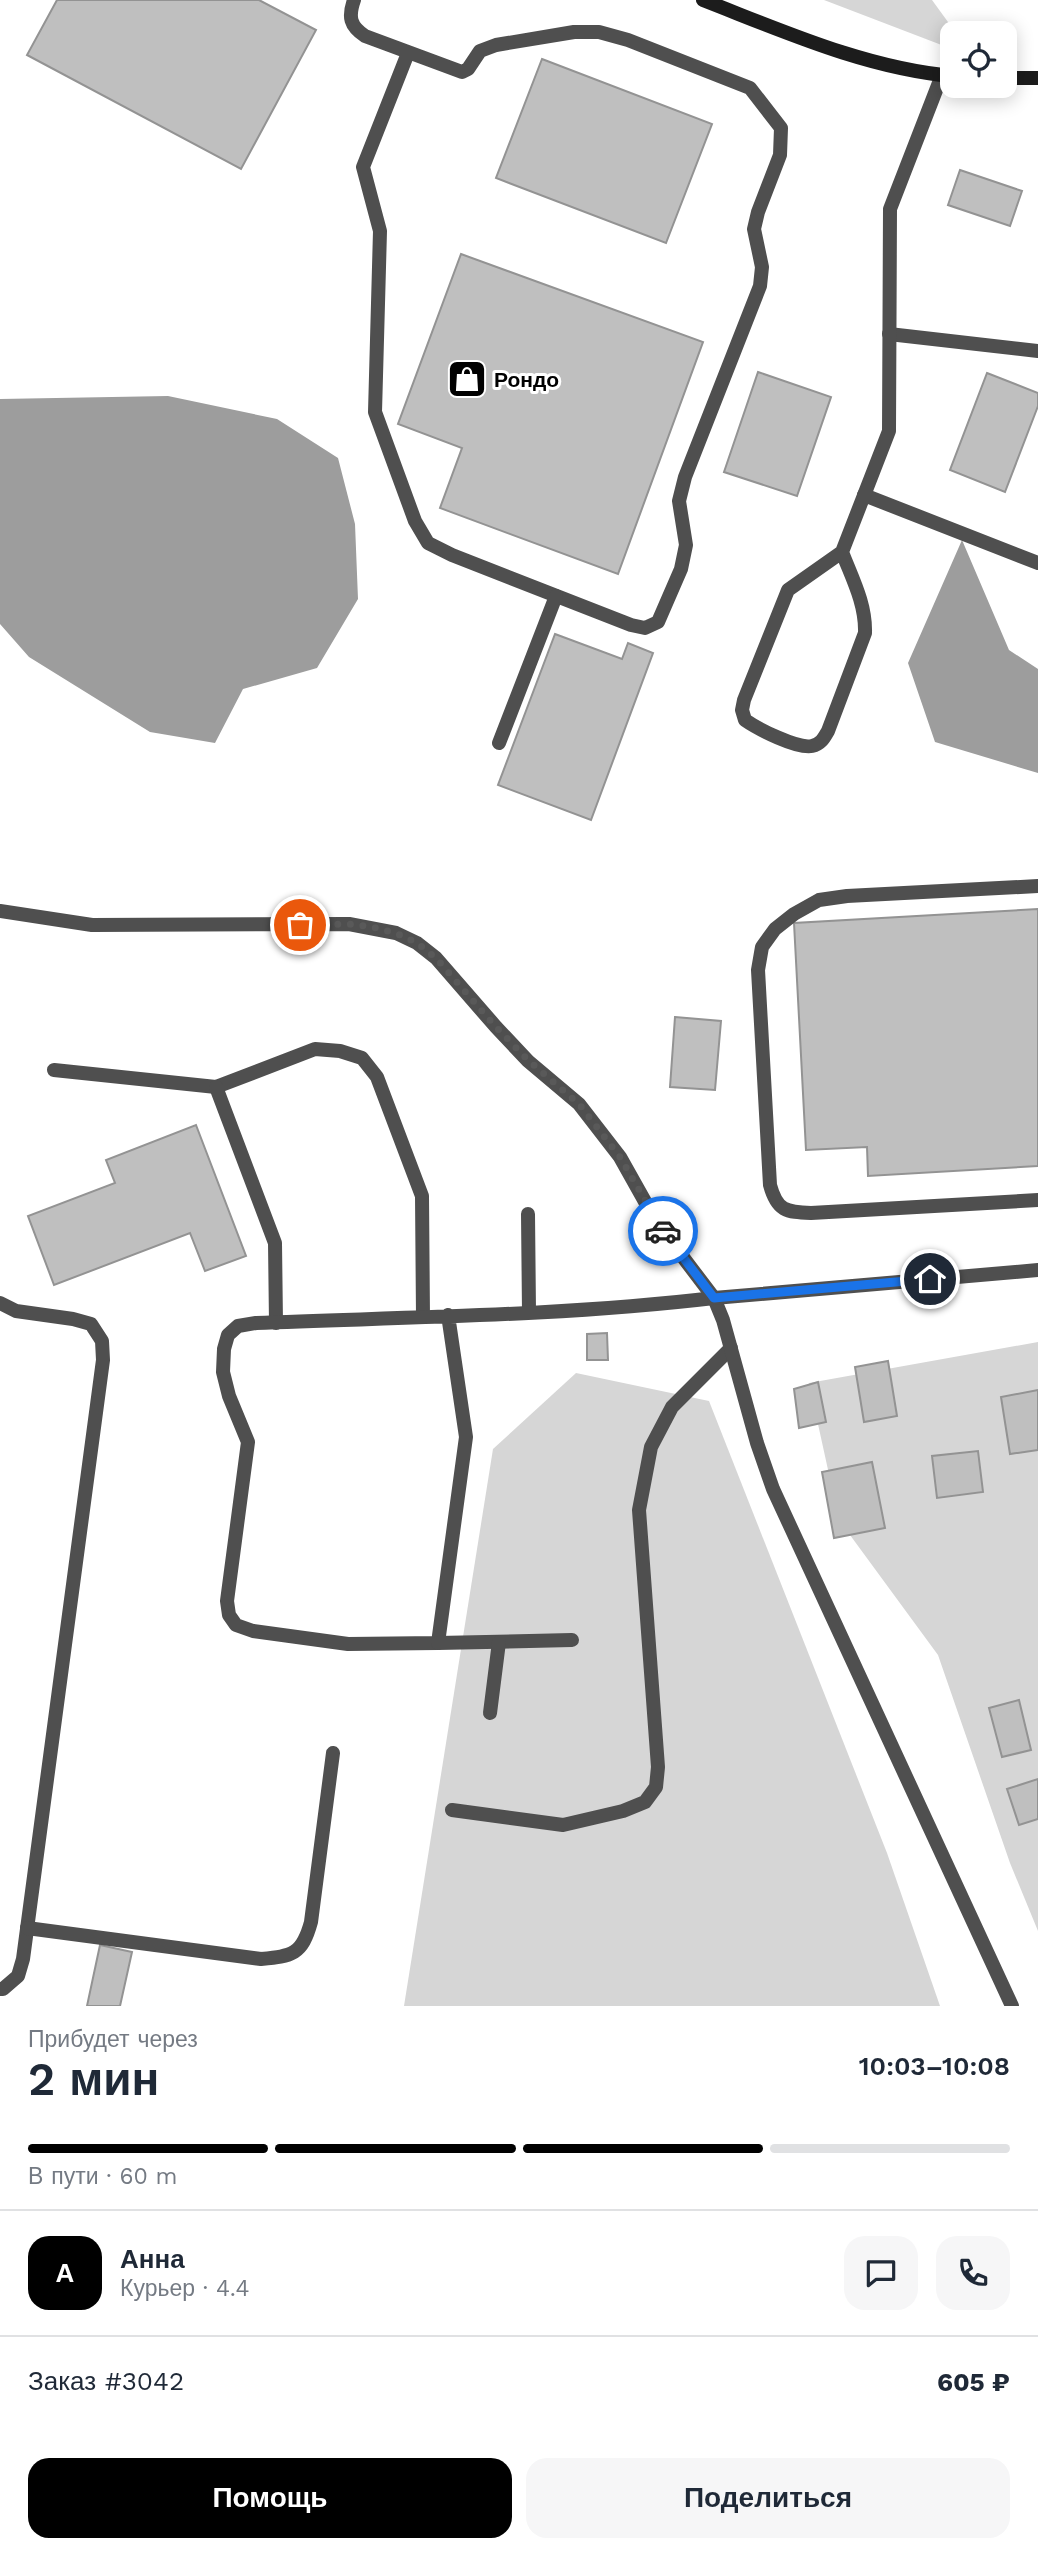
<!DOCTYPE html>
<html lang="ru">
<head>
<meta charset="utf-8">
<style>
	:root { --surface:#fff; --page:#f6f6f7; --text:#1f2937; --muted:#747a83; --line:#e0e1e3; --accent:#000 }
	body { margin:0; font-family:"Work Sans",sans-serif; background:var(--page); color:var(--text); height:100vh; display:flex; flex-direction:column; font-size:26px; white-space:nowrap }
	* { box-sizing:border-box; margin:0 }
	p { font-size:23px; color:var(--muted) }
	.icon { flex:none; width:38px; height:38px; fill:none; stroke:currentColor; stroke-width:2; stroke-linecap:round; stroke-linejoin:round }
	.map { position:relative; height:2006px; overflow:hidden }
	.panel { display:flex; flex-direction:column; background:var(--surface); flex:1 }
	.panel>* { flex:none }
	.controls { position:absolute; left:940px; top:21px; display:grid; gap:14px }
	.controls a { display:grid; place-items:center; width:77px; height:77px; border-radius:14px; background:var(--surface); box-shadow:0 4px 18px #0003; font-size:35px }
	.pin { position:absolute; display:grid; place-items:center; width:60px; height:60px; color:#fff; margin:-30px; border:4px solid #fff; border-radius:50%; box-shadow:0 2px 7px #0007 }
	.courier { position:absolute; display:grid; place-items:center; width:70px; height:70px; margin:-35px; border:5px solid #1a73e8; border-radius:50%; background:#fff; color:#222; box-shadow:0 2px 9px #0007 }
	.overview em { font-style:normal; font-weight:600 }
	.overview div { display:flex; flex-direction:column-reverse }
	.overview { display:flex; align-items:center; justify-content:space-between; height:119px; padding:0 28px }
	h1 { font-size:46px; font-weight:600; line-height:52px }
	.bar { display:grid; grid-template-columns:repeat(4,1fr); gap:10px 7px; align-content:center; height:84px; padding:0 28px }
	.bar i { height:9px; border-radius:5px; background:var(--line) }
	.bar .selected { background:var(--accent) }
	.bar p { grid-column:span 4 }
	.line { display:flex; align-items:center; gap:18px; padding:0 28px; border-top:2px solid var(--line) }
	.line div { flex:1 }
	.round { display:grid; place-items:center; flex:none; width:74px; height:74px; border-radius:21px; background:var(--page) }
	.cta { display:flex; gap:14px; margin-top:auto; padding:14px 28px }
	.cta a { flex:1; height:80px; border-radius:21px; background:var(--accent); color:#fff; font-size:28px; font-weight:600; line-height:80px; text-align:center }
	.cta a+a { background:var(--page); color:var(--text) }
	.map>svg:first-child { display:block }
</style>
</head>
<body>
<div class="map">
<svg width="1038" height="2006" viewBox="0 0 1038 2006">
	<rect width="100%" height="100%" fill="#fff"/>
	<!-- green -->
	<g fill="#d6d6d6">
		<polygon points="824,0 932,0 956,33 952,33 952,49"/>
		<polygon points="1038,1342 1038,1931 1010,1863 938,1655 839,1520 809,1383"/>
		<polygon points="576,1373 709,1401 887,1853 940,2006 404,2006 493,1449"/>
	</g>
	<!-- water -->
	<g fill="#9d9d9d">
		<polygon points="168,396 277,419 338,458 355,524 358,599 317,668 243,689 215,743 150,732 29,657 0,624 0,399"/>
		<polygon points="962,540 1009,650 1038,669 1038,773 935,742 908,663"/>
	</g>
	<!-- building -->
	<g fill="#bfbfbf" stroke="#939393" stroke-width="2">
		<polygon points="57,0 259,0 316,30 241,169 27,55"/>
		<polygon points="542,59 712,124 666,243 496,178"/>
		<polygon points="960,170 1022,191 1010,226 948,205"/>
		<polygon points="461,254 703,342 618,574 440,508 462,448 398,424"/>
		<polygon points="758,372 831,397 797,496 724,472"/>
		<polygon points="987,373 1038,393 1038,406 1005,492 950,470"/>
		<polygon points="555,634 622,659 628,643 653,653 591,820 498,785"/>
		<polygon points="1038,909 1038,1166 868,1176 867,1147 806,1150 794,923"/>
		<polygon points="675,1017 721,1021 715,1090 670,1087"/>
		<polygon points="196,1125 246,1256 205,1271 190,1233 54,1285 28,1216 115,1183 106,1160"/>
		<polygon points="607,1333 608,1360 587,1360 587,1334"/>
		<polygon points="888,1361 897,1416 864,1422 855,1367"/>
		<polygon points="818,1382 826,1422 799,1428 794,1389"/>
		<polygon points="1038,1390 1038,1450 1010,1454 1001,1397"/>
		<polygon points="978,1451 983,1492 937,1498 932,1456"/>
		<polygon points="872,1462 885,1528 834,1538 822,1472"/>
		<polygon points="1019,1700 1031,1750 1002,1757 989,1708"/>
		<polygon points="1038,1779 1038,1819 1019,1825 1007,1789"/>
		<polygon points="100,1945 132,1952 120,2006 87,2006"/>
	</g>
	<g fill="none" stroke-linecap="round" stroke-linejoin="round">
		<!-- lane -->
		<g stroke="#4f4f4f" stroke-width="14">
			<path d="M354 0C348 17 350 26 365 36L462 72 468 69 480 51 496 45 574 32H599L628 40 750 88 781 128 780 155 758 212 754 229 762 267 760 286 685 477 679 501 686 545 681 569 658 622 645 628 631 625 452 555 428 543 415 521 375 412 380 231 363 167 408 53"/>
			<polyline points="889,334 1038,351"/>
			<polyline points="864,495 1038,563"/>
			<path d="M842 552C852 578 866 604 865 633L828 731C824 738 821 744 812 746 797 749 758 729 745 720L742 710 744 700 788 590 842 552 889 431 890 209 942 75"/>
			<polyline points="499,743 556,596"/>
			<path d="M1038 886 847 896 819 900 794 914 775 929 762 947 758 970 770 1185C777 1211 786 1212 811 1213L1038 1200"/>
			<polyline points="54,1070 216,1087 315,1049 340,1051 362,1058 377,1077 422,1196 423,1317"/>
			<polyline points="216,1087 275,1243 276,1323"/>
			<polyline points="528,1214 529,1312"/>
			<polyline points="0,1303 16,1311 73,1319 91,1324 102,1341 103,1360 23,1959 18,1976 3,1989 0,1989"/>
			<path d="M448 1315 466 1437 438 1643 348 1644 253 1631 236 1625 229 1615 227 1601 248 1442 229 1396 223 1372 224 1349 228 1335 238 1326 256 1323C408 1317 562 1316 714 1298"/>
			<polyline points="438,1643 572,1640"/>
			<polyline points="490,1713 499,1642"/>
			<polyline points="452,1810 563,1825 623,1811 645,1802 656,1787 658,1767 639,1510 651,1447 672,1407 731,1348"/>
			<path d="M27 1928 261 1959C292 1956 302 1955 311 1922L333 1753"/>
		</g>
		<!-- street -->
		<g stroke="#4f4f4f" stroke-width="14">
			<polyline points="0,911 92,925 349,924 396,933 417,943 436,958 496,1027 528,1061 579,1104 620,1157 657,1223 714,1298 723,1320 757,1443 773,1489 1012,2006"/>
			<polyline points="714,1298 1038,1270"/>
		</g>
		<!-- secondary -->
		<g stroke="#1c1c1c" stroke-width="14">
			<path d="M703 0C783 31 865 68 952 76"/>
			<polyline points="1004,78 1038,78"/>
		</g>
	</g>
	<g fill="none" stroke-linecap="round" stroke-linejoin="round">
		<!-- done -->
		<polyline stroke="#595959" stroke-width="7" stroke-dasharray="0 12.6" points="300,925 349,924 372,927 396,933 417,943 436,958 496,1027 528,1060 579,1104 620,1157 663,1231"/>
		<!-- route -->
		<polyline stroke="#1a73e8" stroke-width="9" points="663,1231 714,1298 930,1279"/>
	</g>
	<!-- icons -->
	<defs>
		<g id="shop-square" transform="scale(2.0125)"><rect x="-9" y="-9" width="18" height="18" rx="4" fill="#000" stroke="#fff"/><path d="M-5-2.5h2.3a2.7 3.5 0 0 1 5.4 0H5L5.5 6h-11ZM-1.5-2.5h3a1.5 2.3 0 0 0-3 0Z" fill="#fff"/></g>
	</defs>
	<g fill-rule="evenodd">
		<use href="#shop-square" x="467" y="379"/>
	</g>
	<g text-anchor="middle" dominant-baseline="central" stroke-width="6" stroke-linejoin="round" paint-order="stroke">
		<!-- poi labels -->
		<g font-size="21" font-weight="bold" fill="#000" stroke="#fff" text-anchor="start">
			<text x="494" y="379">Рондо</text>
		</g>
	</g>
</svg>
<div class="controls">
<a><svg class="icon" aria-label="locate" viewBox="0 0 24 24"><circle cx="12" cy="12" r="6"/><path d="M12 2v4M12 18v4M2 12h4M18 12h4"/></svg></a>
</div>
<div class="pin" style="left:300px;top:925px;background:#ea580c"><svg class="icon" aria-label="bag" viewBox="0 0 24 24"><path d="M5 8h14l-1 12H6zM9 8a3 3 0 0 1 6 0"/></svg></div>
<div class="pin" style="left:930px;top:1279px;background:#1f2937"><svg class="icon" aria-label="home" viewBox="0 0 24 24"><path d="M3 11l9-7 9 7M6 9v11h12V9"/></svg></div>
<div class="courier" style="left:663px;top:1231px"><svg class="icon" aria-label="car" viewBox="0 0 24 24"><path d="M5 17H2v-5l4-1 3-4h7l3 4 3 1v5h-3M9 17h6M6 11h13"/><circle cx="7" cy="17" r="2"/><circle cx="17" cy="17" r="2"/></svg></div>
</div>
<section class="panel">
<div class="overview"><div><h1>2 мин</h1><p>Прибудет через</p></div><em>10:03–10:08</em></div>
<div class="bar"><i class="selected"></i><i class="selected"></i><i class="selected"></i><i></i><p>В пути · 60 m</p></div>
<div class="line" style="height:126px"><b class="round" style="background:var(--accent);color:#fff">А</b><div><b>Анна</b><p>Курьер · 4.4</p></div><a class="round"><svg class="icon" aria-label="chat" viewBox="0 0 24 24"><path d="M4 5h16v11H9l-5 4z"/></svg></a><a class="round"><svg class="icon" aria-label="phone" viewBox="0 0 24 24"><path d="M5 4h4l2 5-3 2q2 4 5 5l2-3 5 2v4C11 20 4 13 5 4z"/></svg></a></div>
<div class="line" style="height:91px"><div>Заказ #3042</div><b>605 ₽</b></div>
<div class="cta"><a>Помощь</a><a>Поделиться</a></div>
</section>
</body>
</html>
